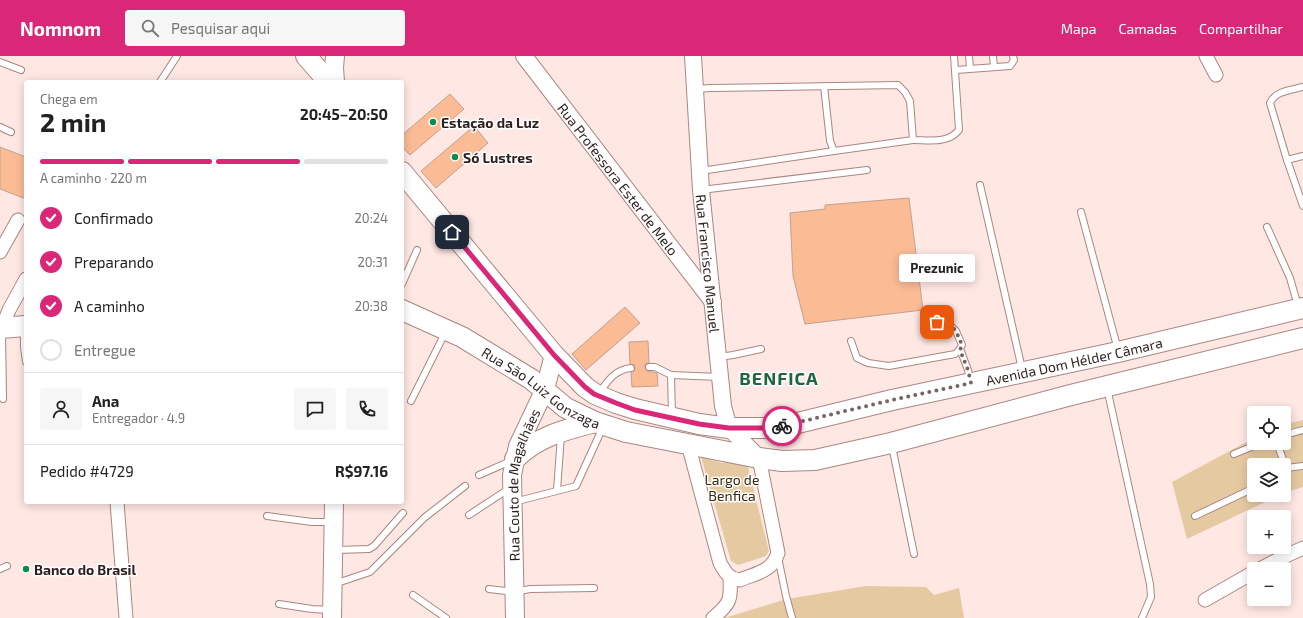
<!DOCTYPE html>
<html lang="pt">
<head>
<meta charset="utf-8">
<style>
	:root { --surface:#fff; --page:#f6f6f6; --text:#222; --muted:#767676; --line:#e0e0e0; --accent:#db2777 }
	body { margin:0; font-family:"Exo 2",sans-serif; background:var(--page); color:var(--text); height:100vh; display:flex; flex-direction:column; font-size:15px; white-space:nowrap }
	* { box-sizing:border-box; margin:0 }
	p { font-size:13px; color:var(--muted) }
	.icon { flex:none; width:22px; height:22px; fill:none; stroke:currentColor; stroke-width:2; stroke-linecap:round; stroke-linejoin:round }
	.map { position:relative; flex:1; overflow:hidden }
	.drawer { position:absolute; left:24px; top:24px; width:380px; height:424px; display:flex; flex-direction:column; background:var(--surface); border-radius:4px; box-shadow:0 2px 10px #0003 }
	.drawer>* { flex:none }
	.controls { position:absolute; left:1247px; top:350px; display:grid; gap:8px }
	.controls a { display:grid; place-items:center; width:44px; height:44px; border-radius:4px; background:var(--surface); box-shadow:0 2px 10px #0003; font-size:20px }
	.pin { position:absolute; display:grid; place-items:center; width:34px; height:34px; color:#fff; margin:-17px; border-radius:8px; box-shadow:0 2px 6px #0006 }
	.courier { position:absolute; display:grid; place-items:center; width:40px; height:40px; margin:-20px; border:3px solid #db2777; border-radius:50%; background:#fff; color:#222; box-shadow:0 1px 5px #0007 }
	.bubble { position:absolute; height:28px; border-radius:4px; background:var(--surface); box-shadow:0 2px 10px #0003; font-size:13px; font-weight:700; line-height:28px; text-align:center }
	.headline em { font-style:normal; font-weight:700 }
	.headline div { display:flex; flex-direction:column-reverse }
	.headline { display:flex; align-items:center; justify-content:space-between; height:68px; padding:0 16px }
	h1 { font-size:26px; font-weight:700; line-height:30px }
	.bar { display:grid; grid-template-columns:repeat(4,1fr); gap:6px 4px; align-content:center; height:48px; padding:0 16px }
	.bar i { height:5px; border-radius:3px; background:var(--line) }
	.bar .active { background:var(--accent) }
	.bar p { grid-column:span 4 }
	.line { display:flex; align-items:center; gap:10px; padding:0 16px; border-top:1px solid var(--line) }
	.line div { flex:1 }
	.round { display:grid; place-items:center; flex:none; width:42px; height:42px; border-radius:4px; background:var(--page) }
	ol { padding:0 16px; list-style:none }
	li { display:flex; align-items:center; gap:12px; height:44px }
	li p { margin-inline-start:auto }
	li .icon { padding:4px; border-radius:50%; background:var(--accent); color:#fff; stroke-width:4 }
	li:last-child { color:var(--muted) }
	li i { width:22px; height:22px; border:2px solid var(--line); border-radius:50% }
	header { display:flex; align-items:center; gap:24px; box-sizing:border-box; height:56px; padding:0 20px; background:var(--accent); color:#fff }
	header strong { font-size:19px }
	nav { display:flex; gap:22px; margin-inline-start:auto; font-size:14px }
	.search { width:280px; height:36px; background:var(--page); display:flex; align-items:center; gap:10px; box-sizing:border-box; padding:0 14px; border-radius:4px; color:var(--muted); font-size:15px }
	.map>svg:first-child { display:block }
</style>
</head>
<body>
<header>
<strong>Nomnom</strong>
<div class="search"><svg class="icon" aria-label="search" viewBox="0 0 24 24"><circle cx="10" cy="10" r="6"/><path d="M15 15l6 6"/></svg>Pesquisar aqui</div>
<nav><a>Mapa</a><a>Camadas</a><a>Compartilhar</a></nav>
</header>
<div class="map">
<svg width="1303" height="562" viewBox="0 0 1303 562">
	<rect width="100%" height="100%" fill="#ffe7e3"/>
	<!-- green -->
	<g fill="#e5caa1">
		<polygon points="1303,364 1303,431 1284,437 1284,409 1254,409 1254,439 1280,439 1187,483 1172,426 1254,382 1254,387 1284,387 1284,368"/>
		<polygon points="701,401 722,407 747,407 769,495 766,500 738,509 731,505"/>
		<polygon points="866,530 926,531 934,539 959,532 964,562 724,562 787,543"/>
	</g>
	<!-- building -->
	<g fill="#fabb95" stroke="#c1a28f">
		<polygon points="450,38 464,53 410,99 402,91 402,79"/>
		<polygon points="474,70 488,87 436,132 421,115"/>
		<polygon points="0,91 26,101 26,143 0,133"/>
		<polygon points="909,142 923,254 805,268 793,220 790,157 825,153 825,149"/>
		<polygon points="625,251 640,267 586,314 572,298"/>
		<polygon points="648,285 649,307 645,308 645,311 647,315 657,317 658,330 632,331 631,317 634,315 635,312 634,309 630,308 629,286"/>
	</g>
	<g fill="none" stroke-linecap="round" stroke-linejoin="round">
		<!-- service casing -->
		<g stroke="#ab8681" stroke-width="8">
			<g id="service">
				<polyline points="969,0 970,12"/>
				<polyline points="993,0 994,11"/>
				<polyline points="0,6 21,14"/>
				<polyline points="956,14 1010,10 1014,4 1013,0"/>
				<polyline points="160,26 177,0"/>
				<polyline points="824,30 830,85 834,95 913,84"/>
				<path d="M1303 31C1291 34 1275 35 1270 47L1287 104 1303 150"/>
				<path d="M695 33 711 32 898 29 905 36 910 45 913 84C929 84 948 88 959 74L954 0"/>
				<polyline points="0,71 11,76"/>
				<polyline points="1287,104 1303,100"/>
				<polyline points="701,115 834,95"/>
				<polyline points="980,129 1022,313"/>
				<polyline points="701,134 867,114"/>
				<polyline points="1081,156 1118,294"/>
				<polyline points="1267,171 1290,222 1298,250"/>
				<polyline points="402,228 417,194"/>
				<polyline points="24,273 24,291 26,306"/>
				<polyline points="2,274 3,343"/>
				<polyline points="851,285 857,302 868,307 889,310 955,298 960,293 962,289 956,275 952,271 937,266"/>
				<polyline points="960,293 968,314 970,324"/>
				<polyline points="719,301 733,299 761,293"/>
				<polyline points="649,311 655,311 671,319 672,358"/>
				<polyline points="671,319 719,321"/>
				<polyline points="1107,332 1150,528 1151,541 1142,562"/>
				<path d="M599 337C608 325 614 314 631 312"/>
				<polyline points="411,345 445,277"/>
				<polyline points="1284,379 1303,374"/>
				<polyline points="1277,387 1286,412 1303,410"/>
				<polyline points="892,390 914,498"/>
				<polyline points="1234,398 1261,387"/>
				<polyline points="479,419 513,404"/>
				<polyline points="557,434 561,380"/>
				<polyline points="514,446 576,430 603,371"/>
				<polyline points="469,459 510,432"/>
				<polyline points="267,460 312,466 332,466"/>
				<polyline points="1195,460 1254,432"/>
				<polyline points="335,494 369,493 374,490 403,457"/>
				<polyline points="778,501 786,540 792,562"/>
				<polyline points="0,513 7,510"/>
				<polyline points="334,528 370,516 424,462 465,430"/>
				<polyline points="489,533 514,536 530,533 594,532"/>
				<polyline points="413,539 446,562"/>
				<polyline points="279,548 312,553 330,554"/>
			</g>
		</g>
		<!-- minor casing -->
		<g stroke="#ab8681" stroke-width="15">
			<g id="minor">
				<polyline points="1206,0 1216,19"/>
				<polyline points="0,196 18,164"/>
				<polyline points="2,272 9,254 26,223"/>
				<path d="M688 388 720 507C725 516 729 523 740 524 756 517 772 516 778 497L759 402"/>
				<polyline points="117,446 126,562"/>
				<polyline points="1260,513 1279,503 1303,492"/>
				<polyline points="1205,544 1254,516"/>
				<path d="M713 562C731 547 731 544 730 521"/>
			</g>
		</g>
		<!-- tertiary casing -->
		<g stroke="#ab8681" stroke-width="18">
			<g id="tertiary">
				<path id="s1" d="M524 0 713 246"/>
				<path id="s2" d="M693 0 701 134 723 350 729 372 759 402"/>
			</g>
		</g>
		<!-- secondary casing -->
		<g stroke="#ab8681" stroke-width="20">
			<g id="secondary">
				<polyline points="335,0 334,12 335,26"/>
				<polyline points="332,562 334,446"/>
				<path id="s3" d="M515 562 512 419 518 390 545 333 554 299"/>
			</g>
		</g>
		<!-- primary casing -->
		<g stroke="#ab8681" stroke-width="22">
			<g id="primary">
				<polyline points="306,0 329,26"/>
				<path id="s4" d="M402 116 554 299 585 331 595 338 616 347 635 353 699 368 729 372H777L892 344 1118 296 1303 252"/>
				<path id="s5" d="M402 254 462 281 531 323 566 352 595 366 626 376 759 402 782 405 815 404 891 387 1071 339 1303 282"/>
				<polyline points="0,272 26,270"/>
				<path d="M515 403C538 380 565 374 595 366"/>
			</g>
		</g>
		<!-- service -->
		<use href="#service" stroke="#fff" stroke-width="6"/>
		<!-- minor -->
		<use href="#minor" stroke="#fff" stroke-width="13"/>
		<!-- tertiary -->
		<use href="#tertiary" stroke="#fff" stroke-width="16"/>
		<!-- secondary -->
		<use href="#secondary" stroke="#fff" stroke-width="18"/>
		<!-- primary -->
		<use href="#primary" stroke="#fff" stroke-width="20"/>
	</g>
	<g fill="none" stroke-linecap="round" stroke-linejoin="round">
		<!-- done -->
		<polyline stroke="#776562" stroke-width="4" stroke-dasharray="0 7.2" points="782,370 892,344 971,327 968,314 960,294 962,289 956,275 952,271 937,266"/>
		<!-- route -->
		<polyline stroke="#db2777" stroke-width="5" points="452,176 554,299 585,331 594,338 616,347 635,354 699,368 729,372 777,372 782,370"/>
	</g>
	<!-- markers -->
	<g fill="#088e4c" stroke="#fff" stroke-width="1.5">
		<circle cx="433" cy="66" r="4"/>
		<circle cx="455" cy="101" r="4"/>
		<circle cx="26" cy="513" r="4"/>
	</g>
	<g text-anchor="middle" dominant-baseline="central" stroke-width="3" stroke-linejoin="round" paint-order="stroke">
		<!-- poi labels -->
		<g font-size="14" font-weight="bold" fill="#2e1f1d" stroke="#fff" text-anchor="start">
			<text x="441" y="66">Estação da Luz</text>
			<text x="463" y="101">Só Lustres</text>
			<text x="34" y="513">Banco do Brasil</text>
		</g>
		<!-- street labels -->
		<g font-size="14" fill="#2e1f1d" stroke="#fff">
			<text stroke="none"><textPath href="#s1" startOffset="155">Rua Professora Ester de Melo</textPath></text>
			<text stroke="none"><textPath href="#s2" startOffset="208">Rua Francisco Manuel</textPath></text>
			<text stroke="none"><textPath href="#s4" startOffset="786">Avenida Dom Hélder Câmara</textPath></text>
			<text stroke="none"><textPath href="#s5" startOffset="160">Rua São Luiz Gonzaga</textPath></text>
			<text stroke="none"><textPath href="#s3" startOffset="135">Rua Couto de Magalhães</textPath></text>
		</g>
		<!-- park labels -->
		<g font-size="14" fill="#38280c" stroke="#fff">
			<text x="732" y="423">Largo de<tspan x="732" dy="16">Benfica</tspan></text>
		</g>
		<!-- district labels -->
		<g font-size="18" font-weight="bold" letter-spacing="1" fill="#1f673b" stroke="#fff">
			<text x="779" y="322">BENFICA</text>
		</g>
	</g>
</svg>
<div class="controls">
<a><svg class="icon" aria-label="locate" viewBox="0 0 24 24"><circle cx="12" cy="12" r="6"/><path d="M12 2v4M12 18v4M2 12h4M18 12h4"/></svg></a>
<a><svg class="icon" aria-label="layers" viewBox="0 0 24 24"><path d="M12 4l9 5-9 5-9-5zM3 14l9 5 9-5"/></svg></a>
<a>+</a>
<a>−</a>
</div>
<div class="pin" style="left:937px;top:266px;background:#ea580c"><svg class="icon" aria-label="bag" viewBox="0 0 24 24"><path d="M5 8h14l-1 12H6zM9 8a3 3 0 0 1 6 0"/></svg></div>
<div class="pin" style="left:452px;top:176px;background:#1f2937"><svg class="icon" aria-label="home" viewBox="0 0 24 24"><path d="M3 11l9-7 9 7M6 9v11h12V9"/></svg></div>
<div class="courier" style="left:782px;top:370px"><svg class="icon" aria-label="bike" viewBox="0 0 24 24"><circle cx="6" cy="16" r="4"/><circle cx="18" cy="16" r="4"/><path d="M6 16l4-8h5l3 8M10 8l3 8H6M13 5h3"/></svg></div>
<div class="bubble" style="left:899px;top:198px;width:76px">Prezunic</div>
<section class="drawer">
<div class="headline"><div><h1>2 min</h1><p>Chega em</p></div><em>20:45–20:50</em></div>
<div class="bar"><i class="active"></i><i class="active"></i><i class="active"></i><i></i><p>A caminho · 220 m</p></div>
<ol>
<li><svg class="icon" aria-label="check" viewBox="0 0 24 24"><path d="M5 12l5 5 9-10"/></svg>Confirmado<p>20:24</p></li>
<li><svg class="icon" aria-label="check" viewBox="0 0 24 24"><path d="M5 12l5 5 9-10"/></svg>Preparando<p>20:31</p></li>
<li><svg class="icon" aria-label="check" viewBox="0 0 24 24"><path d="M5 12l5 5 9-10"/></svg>A caminho<p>20:38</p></li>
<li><i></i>Entregue</li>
</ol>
<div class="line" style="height:72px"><a class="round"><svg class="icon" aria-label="person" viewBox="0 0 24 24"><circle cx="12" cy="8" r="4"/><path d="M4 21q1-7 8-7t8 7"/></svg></a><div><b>Ana</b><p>Entregador · 4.9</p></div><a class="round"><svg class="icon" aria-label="chat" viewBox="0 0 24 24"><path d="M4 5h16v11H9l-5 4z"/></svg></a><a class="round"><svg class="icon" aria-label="phone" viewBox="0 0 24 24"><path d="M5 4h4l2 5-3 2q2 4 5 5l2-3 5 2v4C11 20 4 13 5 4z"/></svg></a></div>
<div class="line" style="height:52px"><div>Pedido #4729</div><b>R$97.16</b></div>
</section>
</div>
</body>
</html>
